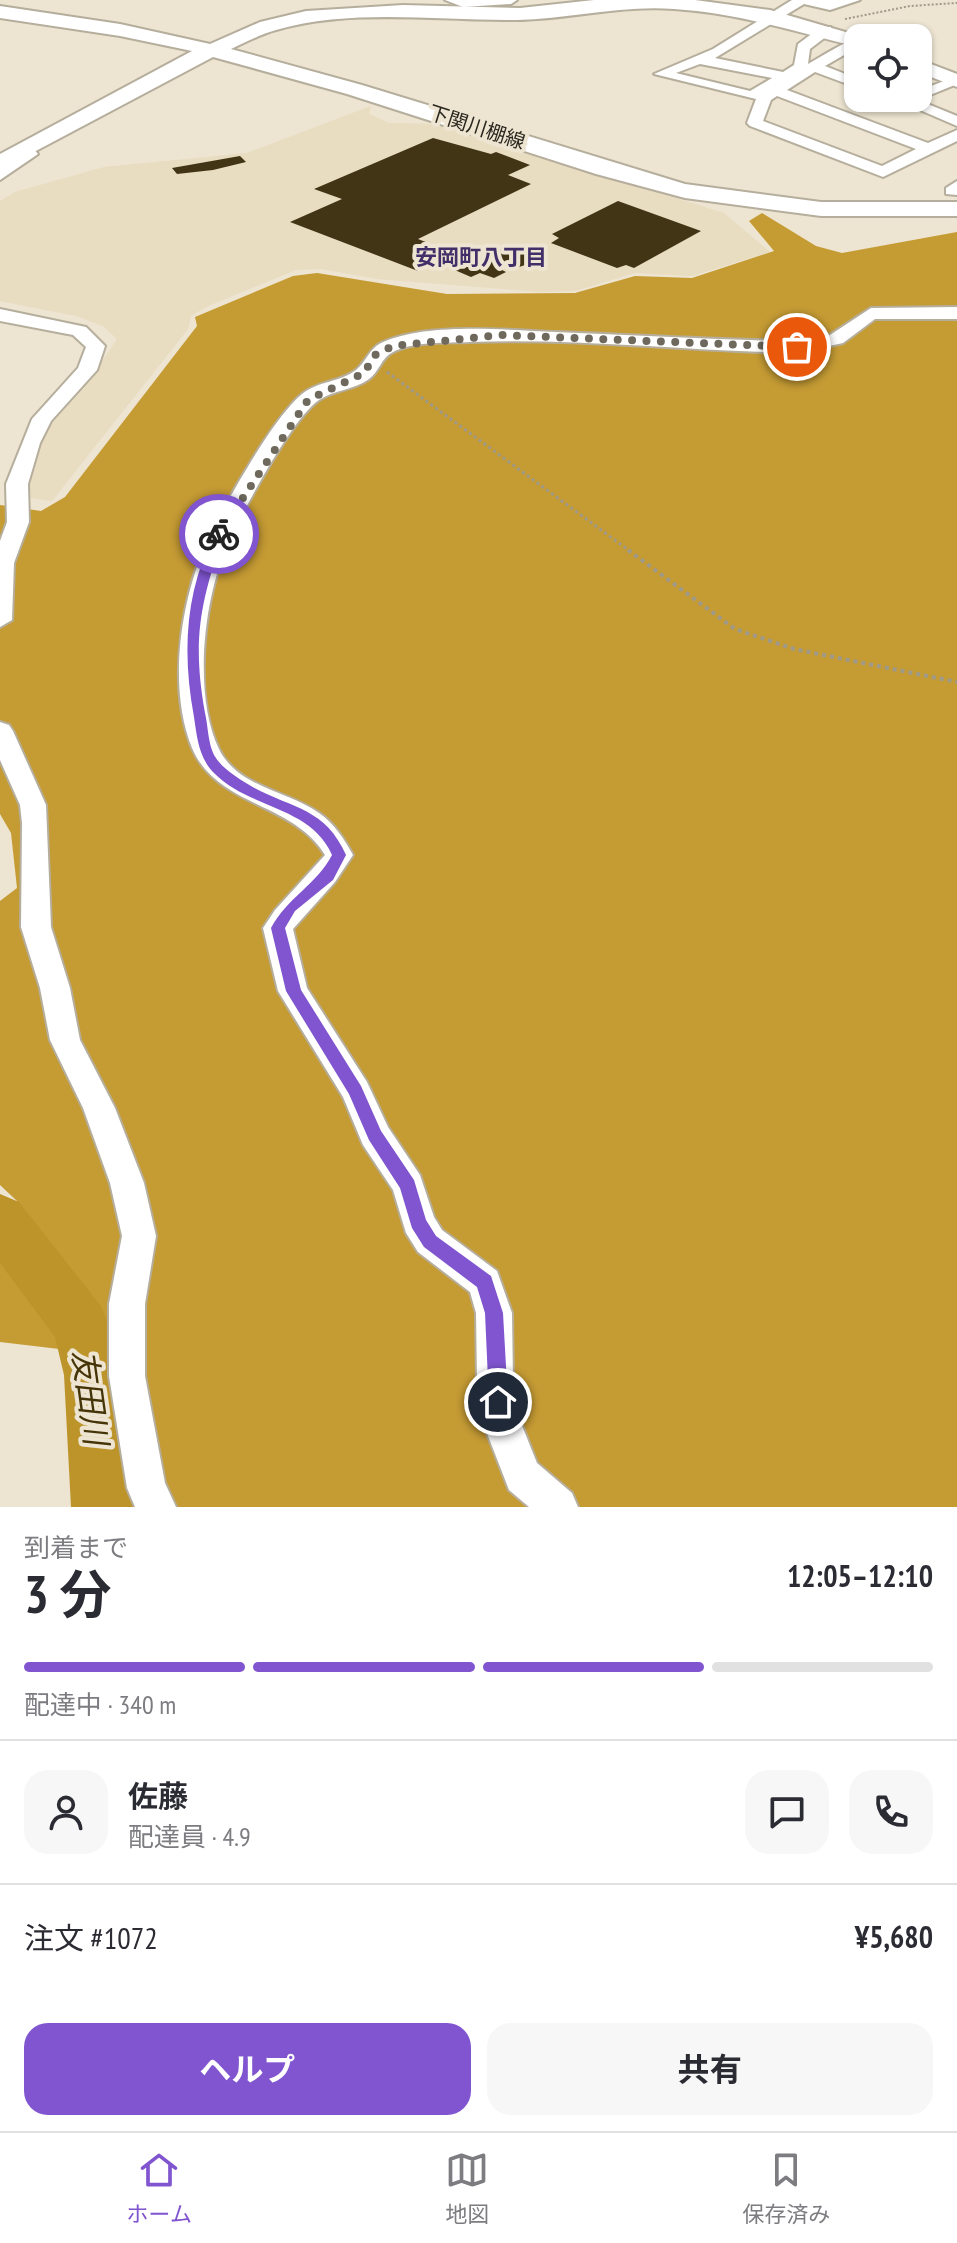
<!DOCTYPE html>
<html lang="ja">
<head>
<meta charset="utf-8">
<style>
	:root { --surface:#fff; --page:#f7f7f7; --text:#2b2b33; --muted:#7c7c81; --line:#e1e1e2; --accent:#8055cf }
	body { margin:0; font-family:"PT Sans Narrow","Noto Sans JP",sans-serif; background:var(--page); color:var(--text); height:100vh; display:flex; flex-direction:column; font-size:30px; white-space:nowrap }
	* { box-sizing:border-box; margin:0 }
	p { font-size:26px; color:var(--muted) }
	.icon { flex:none; width:44px; height:44px; fill:none; stroke:currentColor; stroke-width:2; stroke-linecap:round; stroke-linejoin:round }
	.map { position:relative; height:1507px; overflow:hidden }
	.panel { display:flex; flex-direction:column; background:var(--surface); flex:1 }
	.panel>* { flex:none }
	.tools { position:absolute; left:844px; top:24px; display:grid; gap:16px }
	.tools a { display:grid; place-items:center; width:88px; height:88px; border-radius:16px; background:var(--surface); box-shadow:0 2px 6px #0004; font-size:40px }
	.pin { position:absolute; display:grid; place-items:center; width:68px; height:68px; color:#fff; margin:-34px; border:4px solid #fff; border-radius:50%; box-shadow:0 2px 8px #0007 }
	.courier { position:absolute; display:grid; place-items:center; width:80px; height:80px; margin:-40px; border:6px solid #8055cf; border-radius:50%; background:#fff; color:#222; box-shadow:0 2px 10px #0007 }
	.headline em { font-style:normal; font-weight:700 }
	.headline div { display:flex; flex-direction:column-reverse }
	.headline { display:flex; align-items:center; justify-content:space-between; height:136px; padding:0 24px }
	h1 { font-size:52px; font-weight:700; line-height:60px }
	.bar { display:grid; grid-template-columns:repeat(4,1fr); gap:12px 8px; align-content:center; height:96px; padding:0 24px }
	.bar i { height:10px; border-radius:6px; background:var(--line) }
	.bar .selected { background:var(--accent) }
	.bar p { grid-column:span 4 }
	.line { display:flex; align-items:center; gap:20px; padding:0 24px; border-top:2px solid var(--line) }
	.line div { flex:1 }
	.round { display:grid; place-items:center; flex:none; width:84px; height:84px; border-radius:24px; background:var(--page) }
	.action { display:flex; gap:16px; margin-top:auto; padding:16px 24px }
	.action a { flex:1; height:92px; border-radius:24px; background:var(--accent); color:#fff; font-size:32px; font-weight:700; line-height:92px; text-align:center }
	.action a+a { background:var(--page); color:var(--text) }
	.tabs { display:flex; justify-content:space-around; align-items:center; height:112px; border-top:2px solid var(--line); background:var(--surface); font-size:22px; color:var(--muted) }
	.tabs a { display:grid; justify-items:center; gap:4px }
	.tabs .selected { color:var(--accent) }
	.map>svg:first-child { display:block }
</style>
</head>
<body>
<div class="map">
<svg width="957" height="1507" viewBox="0 0 957 1507">
	<rect width="100%" height="100%" fill="#ede4d1"/>
	<!-- built -->
	<polygon fill="#e8dcc1" points="371,106 369,114 389,123 438,124 724,213 770,252 692,276 635,273 575,291 541,292 377,279 321,269 296,270 208,306 191,316 188,329 52,501 25,497 27,469 60,404 83,389 117,339 103,326 76,316 0,301 0,201 15,192 104,167 247,153"/>
	<!-- forest -->
	<polygon fill="#c59b34" points="762,213 816,246 842,253 957,232 957,1507 72,1507 115,1466 93,1353 0,1342 0,1213 17,1201 0,1185 0,901 17,888 11,833 0,814 0,505 41,511 65,497 197,326 195,317 293,276 317,273 447,294 575,293 635,276 692,278 774,251 749,221"/>
	<g fill="none" stroke-linecap="round" stroke-linejoin="round">
		<!-- river -->
		<path fill="#bd942a" fill-rule="evenodd" d="M0 1194 19 1202 101 1306C129 1369 129 1439 135 1507H71L64 1375 55 1337 0 1263Z"/>
	</g>
	<!-- building -->
	<g fill="#423515">
		<polygon points="433,138 491,154 496,152 530,165 508,175 531,184 418,239 459,255 432,270 425,267 418,271 290,222 342,199 314,189"/>
		<polygon points="240,156 246,162 213,170 177,174 172,168"/>
		<polygon points="618,201 701,231 634,268 626,265 617,268 551,243 559,238 552,234"/>
		<polygon points="508,245 543,259 513,269 503,265 498,268 506,272 494,278 480,273 471,277 450,268 473,256 479,259"/>
	</g>
	<g fill="none" stroke-linecap="round" stroke-linejoin="round">
		<!-- street casing -->
		<g stroke="#b6ae9c" stroke-width="4">
			<g id="street">
				<polygon points="445,0 517,0 511,4 463,7"/>
				<path d="M792 0H860L830 10 804 4 715 58 783 72 794 65 798 44 821 27H831V33L810 49 808 64C824 55 840 44 858 38V47L825 66 858 79V88L815 72 787 90 928 143 957 130V141L883 177 750 126 747 123 756 99 654 74 713 49ZM700 64 772 78 750 91 676 73ZM777 96 916 149 882 166 763 121 771 100Z"/>
				<polygon points="957,76 957,84 918,100 957,116 957,126 899,101 918,98 918,91"/>
				<polygon points="21,146 31,146 38,154 0,180 0,168 21,153"/>
				<polygon points="957,181 957,195 946,194 946,188"/>
				<path d="M957 307V319H875L843 343 797 353C688 351 579 338 470 342 447 343 414 341 393 352 381 358 379 372 369 379 354 390 334 390 319 400 291 420 247 504 231 537 204 592 192 693 219 749 237 787 288 791 319 813 335 824 344 839 353 855L335 882 293 929 307 988 367 1082 388 1127 420 1175 434 1217 442 1230 497 1271 512 1313 513 1382 521 1423 537 1463 572 1493 578 1507H529L509 1490 483 1423 477 1382 476 1313 470 1292 418 1252 406 1233 393 1190 363 1145 343 1097 278 991 263 928 275 910 325 855C293 802 217 807 192 748 166 684 182 590 212 531 229 497 274 417 302 394 318 381 341 382 356 370 366 362 369 349 381 343 427 322 505 330 555 332 636 335 716 340 797 341L830 335 871 308Z"/>
				<polygon points="0,309 86,327 105,346 97,370 51,421 40,443 28,484 29,522 14,563 12,620 0,627 0,541 7,522 6,484 32,419 78,368 86,347 73,335 0,321"/>
				<polygon points="0,722 9,725 13,731 46,805 51,927 70,988 80,1040 115,1108 144,1183 156,1236 145,1304 145,1376 165,1483 176,1507 135,1507 127,1488 109,1376 109,1304 122,1236 110,1183 83,1108 50,1040 40,988 21,927 22,823 20,805 0,760"/>
			</g>
		</g>
		<!-- secondary casing -->
		<g stroke="#b6ae9c" stroke-width="4">
			<g id="secondary">
				<path d="M594 0H695L770 10 866 38H858V47C797 32 738 13 674 9 621 5 570 19 517 20 438 21 353 8 276 30 261 34 246 42 231 49L362 85 685 184 821 202H957V216H821L685 198 596 174 347 94 213 57 0 170V154L192 51 120 36 0 18V6L120 24 210 44 260 22 306 11 403 5 520 8Z"/>
				<polygon points="918,59 957,74 957,87 918,72"/>
			</g>
		</g>
		<!-- path-far2 -->
		<polyline stroke="#9f998a" stroke-width="2" stroke-dasharray="2 2" stroke-linecap="butt" points="845,19 910,6 957,3"/>
		<!-- path-far1 -->
		<polyline stroke="#9f998a" stroke-width="3" stroke-dasharray="3 3" stroke-linecap="butt" points="387,372 631,552"/>
		<!-- path -->
		<polyline stroke="#9f998a" stroke-width="4" stroke-dasharray="4 4" stroke-linecap="butt" points="628,550 735,629 794,649 957,682"/>
		<!-- street -->
		<use href="#street" fill="#fff" fill-rule="evenodd"/>
		<!-- secondary -->
		<use href="#secondary" fill="#fff" fill-rule="evenodd"/>
	</g>
	<!-- route -->
	<path fill="#8055cf" d="M215 532 224 534C200 603 192 640 205 713 208 726 208 743 214 755 222 769 238 778 251 786 292 809 325 807 346 855L333 880 295 911 285 928 301 990 361 1086 381 1131 414 1180 426 1220 436 1236 491 1276 503 1313 508 1402 498 1411 489 1402 485 1313 477 1287 424 1247 412 1228 400 1188 369 1140 349 1094 286 991 271 928C287 898 317 884 332 855 311 806 249 809 214 773 199 758 197 738 194 717 182 652 185 592 215 532Z"/>
	<g fill="none" stroke-linecap="round" stroke-linejoin="round">
		<!-- done -->
		<polyline stroke="#6e685d" stroke-width="8" stroke-dasharray="0 14.4" points="219,534 308,400 364,373 375,355 393,346 500,335 797,347"/>
	</g>
	<g text-anchor="middle" dominant-baseline="central" stroke-width="8" stroke-linejoin="round" paint-order="stroke">
		<!-- far-street labels -->
		<g font-size="20" fill="#29261e" stroke="#ede4d1">
			<text transform="translate(477 127) rotate(18)">下関川棚線</text>
		</g>
		<!-- far-neighbourhood labels -->
		<g font-size="22" font-weight="bold" fill="#422f6a" stroke="#ede4d1">
			<text x="481" y="257">安岡町八丁目</text>
		</g>
		<!-- near-water labels -->
		<g font-size="32" font-style="italic" fill="#453407" stroke="#ede4d1">
			<text transform="translate(91 1397) rotate(82)">友田川</text>
		</g>
	</g>
</svg>
<div class="tools">
<a><svg class="icon" aria-label="locate" viewBox="0 0 24 24"><circle cx="12" cy="12" r="6"/><path d="M12 2v4M12 18v4M2 12h4M18 12h4"/></svg></a>
</div>
<div class="pin" style="left:797px;top:347px;background:#ea580c"><svg class="icon" aria-label="bag" viewBox="0 0 24 24"><path d="M5 8h14l-1 12H6zM9 8a3 3 0 0 1 6 0"/></svg></div>
<div class="pin" style="left:498px;top:1402px;background:#1f2937"><svg class="icon" aria-label="home" viewBox="0 0 24 24"><path d="M3 11l9-7 9 7M6 9v11h12V9"/></svg></div>
<div class="courier" style="left:219px;top:534px"><svg class="icon" aria-label="bike" viewBox="0 0 24 24"><circle cx="6" cy="16" r="4"/><circle cx="18" cy="16" r="4"/><path d="M6 16l4-8h5l3 8M10 8l3 8H6M13 5h3"/></svg></div>
</div>
<section class="panel">
<div class="headline"><div><h1>3 分</h1><p>到着まで</p></div><em>12:05–12:10</em></div>
<div class="bar"><i class="selected"></i><i class="selected"></i><i class="selected"></i><i></i><p>配達中 · 340 m</p></div>
<div class="line" style="height:144px"><a class="round"><svg class="icon" aria-label="person" viewBox="0 0 24 24"><circle cx="12" cy="8" r="4"/><path d="M4 21q1-7 8-7t8 7"/></svg></a><div><b>佐藤</b><p>配達員 · 4.9</p></div><a class="round"><svg class="icon" aria-label="chat" viewBox="0 0 24 24"><path d="M4 5h16v11H9l-5 4z"/></svg></a><a class="round"><svg class="icon" aria-label="phone" viewBox="0 0 24 24"><path d="M5 4h4l2 5-3 2q2 4 5 5l2-3 5 2v4C11 20 4 13 5 4z"/></svg></a></div>
<div class="line" style="height:104px"><div>注文 #1072</div><b>¥5,680</b></div>
<div class="action"><a>ヘルプ</a><a>共有</a></div>
</section>
<nav class="tabs">
<a class="selected"><svg class="icon" aria-label="home" viewBox="0 0 24 24"><path d="M3 11l9-7 9 7M6 9v11h12V9"/></svg>ホーム</a>
<a><svg class="icon" aria-label="map" viewBox="0 0 24 24"><path d="M3 6l6-2 6 2 6-2v14l-6 2-6-2-6 2zM9 4v14M15 6v14"/></svg>地図</a>
<a><svg class="icon" aria-label="saved" viewBox="0 0 24 24"><path d="M7 4h10v16l-5-4-5 4z"/></svg>保存済み</a>
</nav>
</body>
</html>
